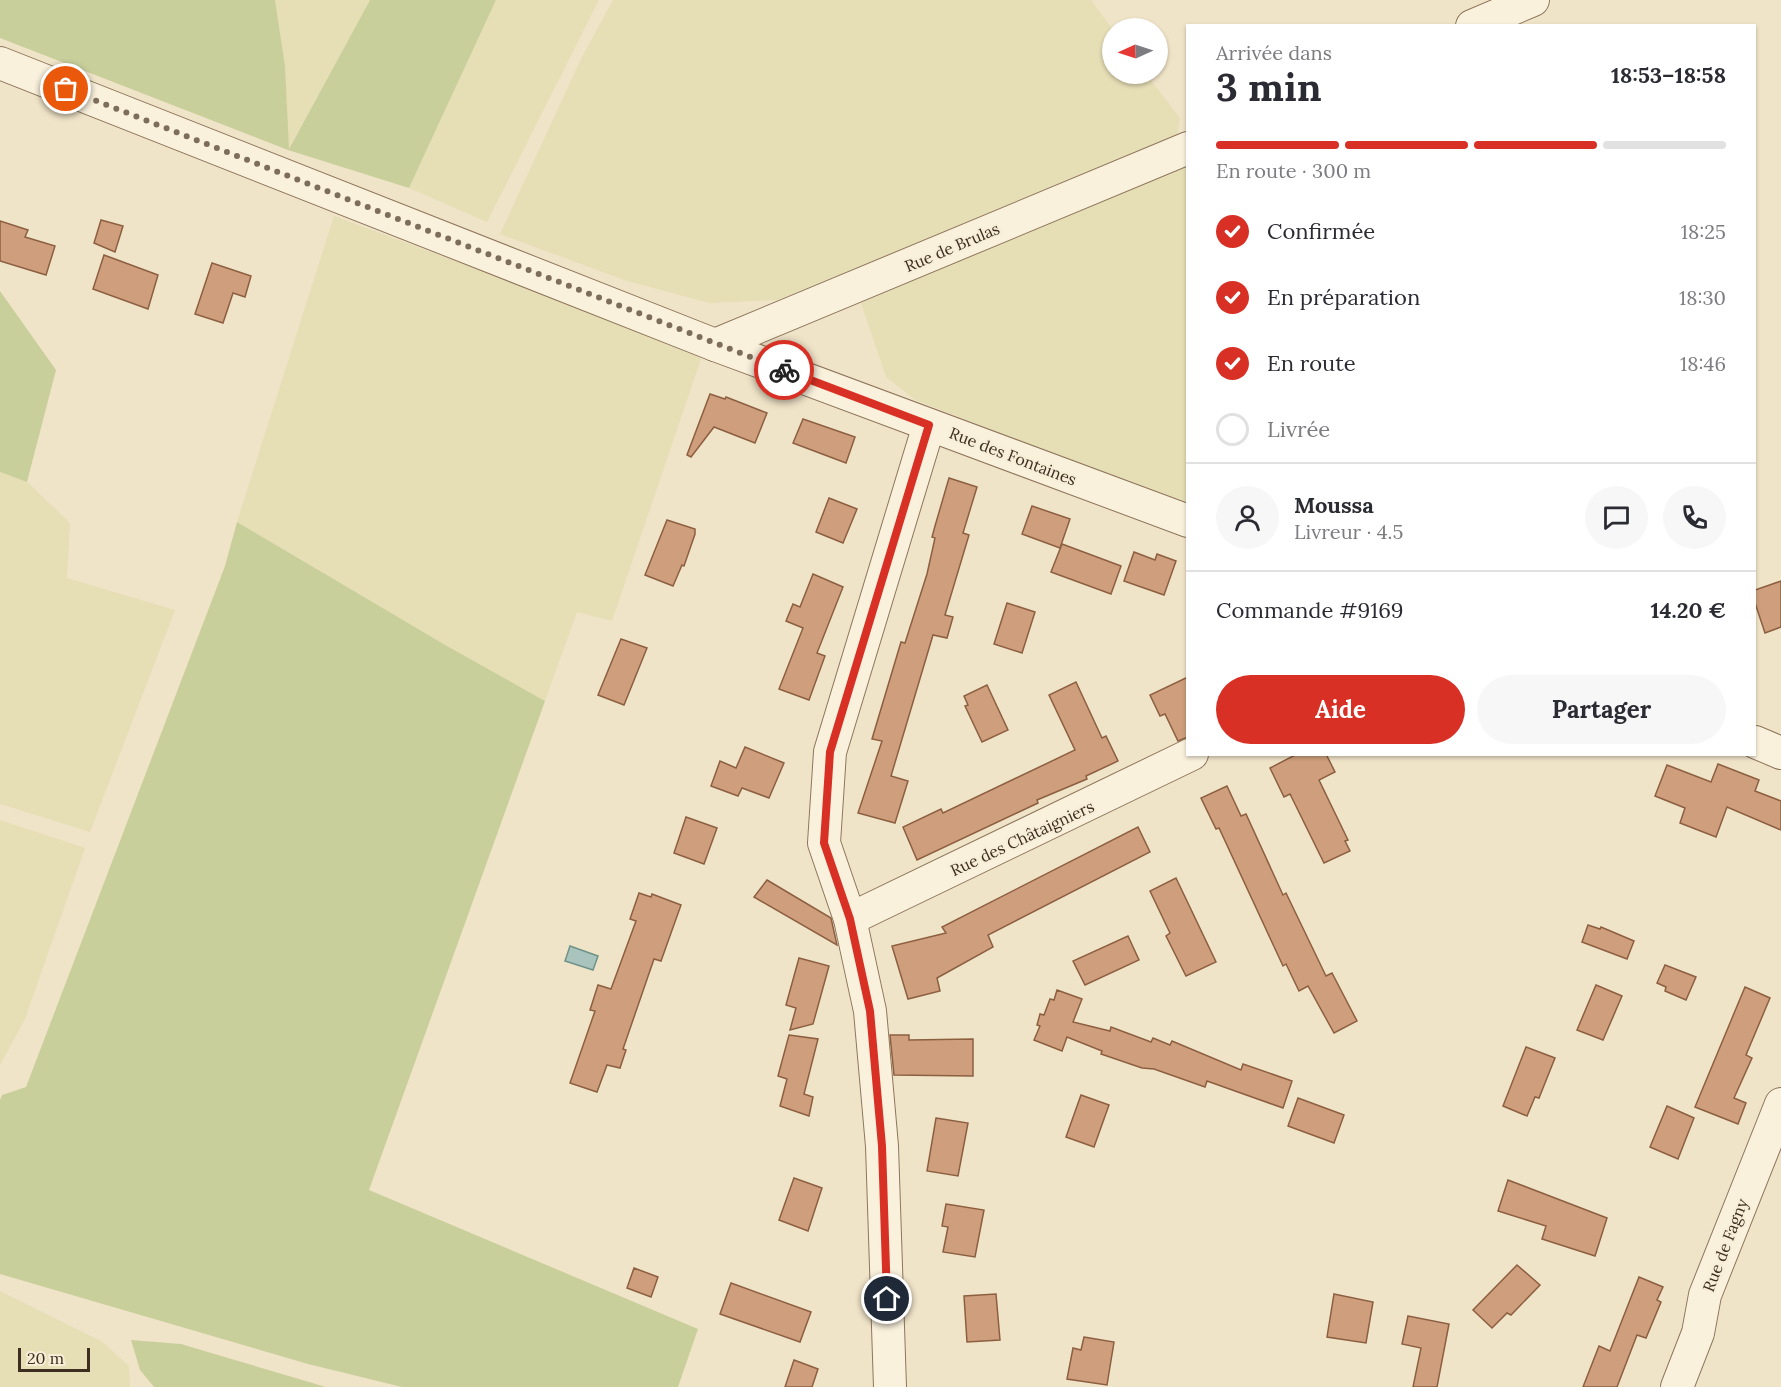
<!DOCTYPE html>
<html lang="fr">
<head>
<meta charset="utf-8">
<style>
	:root { --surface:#fff; --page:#f7f7f7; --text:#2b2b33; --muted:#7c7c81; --line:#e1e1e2; --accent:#d93025 }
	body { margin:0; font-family:Lora,serif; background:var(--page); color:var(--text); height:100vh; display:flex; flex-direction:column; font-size:22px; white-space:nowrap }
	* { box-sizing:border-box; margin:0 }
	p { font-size:20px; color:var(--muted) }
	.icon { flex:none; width:33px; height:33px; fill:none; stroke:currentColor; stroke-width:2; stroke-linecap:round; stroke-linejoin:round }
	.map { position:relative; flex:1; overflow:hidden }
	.drawer { position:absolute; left:1186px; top:24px; width:570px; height:732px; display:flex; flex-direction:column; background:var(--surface); border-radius:0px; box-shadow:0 2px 4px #0004 }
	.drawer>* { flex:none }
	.needle { width:39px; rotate:267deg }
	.buttons { position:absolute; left:1102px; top:18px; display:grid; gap:12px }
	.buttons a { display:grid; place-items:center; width:66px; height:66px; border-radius:50%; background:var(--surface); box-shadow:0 2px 4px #0004; font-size:30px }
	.scale { position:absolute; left:18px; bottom:15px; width:72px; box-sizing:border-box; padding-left:6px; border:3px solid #3d2e20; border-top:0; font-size:16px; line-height:21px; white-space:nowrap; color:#3d2e20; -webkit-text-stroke:4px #f7eed8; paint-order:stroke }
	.pin { position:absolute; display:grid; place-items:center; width:51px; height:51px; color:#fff; margin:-26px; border:3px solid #fff; border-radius:50%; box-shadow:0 2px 6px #0007 }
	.courier { position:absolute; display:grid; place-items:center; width:60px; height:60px; margin:-30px; border:4px solid #d93025; border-radius:50%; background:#fff; color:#222; box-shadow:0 2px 8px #0007 }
	.overview em { font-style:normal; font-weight:800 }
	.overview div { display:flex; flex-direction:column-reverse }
	.overview { display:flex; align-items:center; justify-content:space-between; height:102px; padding:0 30px }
	h1 { font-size:39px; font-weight:800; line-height:45px }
	.bar { display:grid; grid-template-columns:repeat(4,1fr); gap:9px 6px; align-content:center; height:72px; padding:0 30px }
	.bar i { height:8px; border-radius:4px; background:var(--line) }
	.bar .active { background:var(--accent) }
	.bar p { grid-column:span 4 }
	.line { display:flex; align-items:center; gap:15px; padding:0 30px; border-top:2px solid var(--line) }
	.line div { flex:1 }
	.round { display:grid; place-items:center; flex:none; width:63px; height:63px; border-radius:32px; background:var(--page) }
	ol { padding:0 30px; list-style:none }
	li { display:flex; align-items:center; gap:18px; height:66px }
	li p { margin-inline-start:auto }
	li .icon { padding:6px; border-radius:50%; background:var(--accent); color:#fff; stroke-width:4 }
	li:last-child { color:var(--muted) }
	li i { width:33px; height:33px; border:3px solid var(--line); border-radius:50% }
	.cta { display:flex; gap:12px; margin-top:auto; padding:12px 30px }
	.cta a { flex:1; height:69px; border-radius:36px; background:var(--accent); color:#fff; font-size:24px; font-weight:800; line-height:69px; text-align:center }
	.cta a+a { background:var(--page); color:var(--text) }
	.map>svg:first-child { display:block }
</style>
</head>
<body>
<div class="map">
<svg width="1781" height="1387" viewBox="0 0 1781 1387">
	<rect width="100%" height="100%" fill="#f0e4c8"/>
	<!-- farmland -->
	<g fill="#e6deb5">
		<polygon points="275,0 370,0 288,150 285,66"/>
		<polygon points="496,0 599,0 487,222 409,188"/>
		<polygon points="613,0 1091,0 1113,30 1113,74 1146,74 1180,118 1177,138 777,300 710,303 627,281 500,234 581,59"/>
		<polygon points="1188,164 1188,506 915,400 886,377 861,303"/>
		<polygon points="334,216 703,353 612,621 577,612 545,701 447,646 237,522"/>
		<polygon points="0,472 27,482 70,523 67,578 175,610 90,832 0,804"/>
		<polygon points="0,820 85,848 25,1019 0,1065"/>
		<polygon points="0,1291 101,1341 129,1366 130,1387 0,1387"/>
	</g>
	<!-- green -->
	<g fill="#c9cf9b">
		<polygon points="0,0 275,0 285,66 289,149 370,0 496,0 409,188 288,150 0,38"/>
		<polygon points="0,291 56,370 27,482 0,472"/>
		<polygon points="237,522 447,646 545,701 369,1190 698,1329 678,1387 402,1387 308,1364 0,1274 0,1100 2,1095 26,1087 225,566"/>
		<polygon points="131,1340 181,1344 326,1387 154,1387 140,1370"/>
	</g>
	<!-- water -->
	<polygon fill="#a9c4bc" stroke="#6f938a" stroke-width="1.5" points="570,946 598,956 593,970 565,961"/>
	<!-- building -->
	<g fill="#cf9f7d" stroke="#8d5f41" stroke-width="1.5">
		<polygon points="101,220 123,226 115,252 94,243"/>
		<polygon points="0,221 28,230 25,237 55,246 46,275 0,261"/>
		<polygon points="104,255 158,275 148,309 93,289"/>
		<polygon points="212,263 251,276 245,297 233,293 223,323 195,314"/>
		<polygon points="710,394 725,399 726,397 767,413 755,443 714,427 691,457 687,455"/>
		<polygon points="803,419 855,437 846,463 793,443"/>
		<polygon points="949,478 977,487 963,533 969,535 945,615 953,617 947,638 933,635 891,776 908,781 895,823 858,813 882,741 872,739 901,642 905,643 927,574 935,538 932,537 935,526"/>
		<polygon points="829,498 857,509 843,543 816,532"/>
		<polygon points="1032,506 1070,519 1060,548 1022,534"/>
		<polygon points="667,520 695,529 695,534 684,566 682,565 673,586 645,575"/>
		<polygon points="1062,544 1121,566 1111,594 1051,572"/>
		<polygon points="1134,552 1155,560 1157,554 1176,561 1164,595 1124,581"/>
		<polygon points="813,574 843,587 817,653 825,656 809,700 779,689 803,628 786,621 793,604 800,607"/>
		<polygon points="1781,581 1781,627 1765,633 1755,603 1755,590"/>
		<polygon points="1007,603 1035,612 1022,653 994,644"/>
		<polygon points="621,639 647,648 624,705 598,695"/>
		<polygon points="1188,677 1188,737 1178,741 1165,714 1160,716 1150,695"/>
		<polygon points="1076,682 1102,738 1106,736 1118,761 1086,776 1087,779 1037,800 1038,803 917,860 903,827 941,809 943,813 1075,750 1049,695"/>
		<polygon points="987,685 1008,730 982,742 965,706 968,705 964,696"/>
		<polygon points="745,747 784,763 769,798 742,788 738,796 711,786 720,761 736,768"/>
		<polygon points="1297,754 1326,754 1335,772 1319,780 1348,840 1345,841 1350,851 1324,863 1290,794 1284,797 1270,768"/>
		<polygon points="1718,764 1759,780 1755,791 1781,801 1781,830 1727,807 1716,837 1680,823 1685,808 1655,796 1667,765 1711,782"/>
		<polygon points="1227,786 1241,816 1246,814 1283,895 1286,893 1326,976 1332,973 1357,1021 1334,1033 1308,986 1299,991 1286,964 1283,966 1219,828 1216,829 1201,798"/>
		<polygon points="686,817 717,828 704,864 674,853"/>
		<polygon points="1138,827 1150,852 988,935 993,947 937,978 940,991 908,999 892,946 946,933 942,927"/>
		<polygon points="1176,878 1216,962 1186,976 1166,936 1170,933 1150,891"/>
		<polygon points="767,880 831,918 837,945 754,897"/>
		<polygon points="639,893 651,897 652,894 681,905 661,961 654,959 623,1049 626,1050 620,1068 607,1065 597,1092 570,1083 595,1011 590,1010 598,985 611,989 636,921 630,919"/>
		<polygon points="1588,925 1600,929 1601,927 1634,941 1627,959 1582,942"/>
		<polygon points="1128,936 1139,960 1085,985 1073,961"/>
		<polygon points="799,958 829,966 813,1024 790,1030 796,1008 786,1005"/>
		<polygon points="1665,965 1696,977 1686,1000 1665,991 1666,987 1657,983"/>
		<polygon points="1596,985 1622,996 1603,1040 1577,1030"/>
		<polygon points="1745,987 1770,998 1746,1055 1752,1058 1734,1098 1746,1103 1738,1124 1695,1107"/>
		<polygon points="1057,990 1082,999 1073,1022 1110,1031 1111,1027 1151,1042 1153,1038 1170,1045 1172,1041 1241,1070 1243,1064 1292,1081 1283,1108 1207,1081 1205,1087 1154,1069 1142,1068 1101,1054 1102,1051 1067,1037 1062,1051 1034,1040 1040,1026 1037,1025 1040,1014 1044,1015 1050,999 1054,1000"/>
		<polygon points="789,1035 818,1039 804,1094 813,1097 809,1116 780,1106 787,1079 778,1076"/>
		<polygon points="890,1035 909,1035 909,1040 973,1039 973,1076 894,1075"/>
		<polygon points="1526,1047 1555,1058 1539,1098 1535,1097 1527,1116 1503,1106"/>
		<polygon points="1081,1095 1109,1105 1094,1147 1066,1137"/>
		<polygon points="1298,1098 1344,1115 1334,1143 1288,1126"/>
		<polygon points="1667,1106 1694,1118 1678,1159 1650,1147"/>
		<polygon points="936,1118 968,1123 958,1176 927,1171"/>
		<polygon points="794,1178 822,1188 808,1231 779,1220"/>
		<polygon points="1508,1180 1607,1218 1595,1256 1542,1239 1546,1226 1498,1211"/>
		<polygon points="946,1204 984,1210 975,1257 943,1252 948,1227 942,1226"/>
		<polygon points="1517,1265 1540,1285 1511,1315 1507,1313 1492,1328 1473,1310"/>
		<polygon points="634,1268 658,1277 651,1297 627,1288"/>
		<polygon points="1639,1277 1663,1287 1657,1300 1661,1302 1646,1338 1637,1335 1617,1387 1583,1387 1599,1346 1610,1351"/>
		<polygon points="731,1283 811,1312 800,1342 720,1314"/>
		<polygon points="996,1294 1000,1340 967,1342 964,1296"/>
		<polygon points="1334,1294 1373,1302 1366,1343 1327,1337"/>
		<polygon points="1408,1316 1449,1324 1437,1387 1413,1387 1421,1348 1402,1344"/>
		<polygon points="1084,1337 1114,1342 1107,1385 1067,1379 1073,1348 1081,1350"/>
		<polygon points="794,1360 818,1369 812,1387 785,1387"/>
	</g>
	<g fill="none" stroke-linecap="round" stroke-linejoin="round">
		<!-- minor casing -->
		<g stroke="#8d765c" stroke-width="34">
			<g id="minor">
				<polyline points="1472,26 1533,0"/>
				<polyline points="0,63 715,345 1188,521"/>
				<polyline points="715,345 1188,148"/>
				<polyline points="1755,742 1781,753"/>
				<polyline points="850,919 1192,754"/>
				<polyline points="890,1387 882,1146 870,1011 850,919 824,843 830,752 929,425"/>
				<polyline points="1677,1387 1698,1333 1705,1295 1781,1104"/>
			</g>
		</g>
		<!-- minor -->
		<use href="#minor" stroke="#faf1dc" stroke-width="32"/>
	</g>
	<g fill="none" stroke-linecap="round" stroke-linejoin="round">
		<!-- done -->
		<polyline stroke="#7c6e5b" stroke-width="6" stroke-dasharray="0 10.8" points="66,89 784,370"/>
		<!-- route -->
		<polyline stroke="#d93025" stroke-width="8" points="784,370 929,425 830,752 824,843 850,919 870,1011 882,1146 887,1299"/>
	</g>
	<g text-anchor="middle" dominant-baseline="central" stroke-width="4.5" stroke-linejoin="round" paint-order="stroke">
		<!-- street labels -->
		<g font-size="16" fill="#3d2e20" stroke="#f7eed8">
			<text transform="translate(952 247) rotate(-23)">Rue de Brulas</text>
			<text transform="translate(1013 456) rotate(21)">Rue des Fontaines</text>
			<text transform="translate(1022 838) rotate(-25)">Rue des Châtaigniers</text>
			<text transform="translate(1725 1245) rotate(-69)">Rue de Fagny</text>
		</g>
	</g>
</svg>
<div class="buttons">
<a><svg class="needle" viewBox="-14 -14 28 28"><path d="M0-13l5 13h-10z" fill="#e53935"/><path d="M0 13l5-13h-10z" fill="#7c7c81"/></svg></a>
</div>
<div class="scale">20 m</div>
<div class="pin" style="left:66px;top:89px;background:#ea580c"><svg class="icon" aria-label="bag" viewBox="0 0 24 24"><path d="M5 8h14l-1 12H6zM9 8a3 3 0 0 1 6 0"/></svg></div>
<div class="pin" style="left:887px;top:1299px;background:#1f2937"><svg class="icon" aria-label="home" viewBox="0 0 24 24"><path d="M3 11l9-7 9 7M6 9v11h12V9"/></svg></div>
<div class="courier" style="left:784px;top:370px"><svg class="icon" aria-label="bike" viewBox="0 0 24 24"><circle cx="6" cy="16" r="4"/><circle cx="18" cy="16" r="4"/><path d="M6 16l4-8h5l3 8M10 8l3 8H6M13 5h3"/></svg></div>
<section class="drawer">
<div class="overview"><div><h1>3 min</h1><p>Arrivée dans</p></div><em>18:53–18:58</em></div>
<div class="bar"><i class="active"></i><i class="active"></i><i class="active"></i><i></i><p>En route · 300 m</p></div>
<ol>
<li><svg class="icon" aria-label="check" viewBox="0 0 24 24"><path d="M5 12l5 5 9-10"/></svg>Confirmée<p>18:25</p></li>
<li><svg class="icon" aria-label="check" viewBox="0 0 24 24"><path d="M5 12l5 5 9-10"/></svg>En préparation<p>18:30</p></li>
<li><svg class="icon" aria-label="check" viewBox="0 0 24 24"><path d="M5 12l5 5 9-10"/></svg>En route<p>18:46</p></li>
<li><i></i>Livrée</li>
</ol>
<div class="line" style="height:108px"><a class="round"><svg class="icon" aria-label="person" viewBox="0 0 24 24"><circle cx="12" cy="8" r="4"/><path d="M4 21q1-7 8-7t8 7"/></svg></a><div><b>Moussa</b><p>Livreur · 4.5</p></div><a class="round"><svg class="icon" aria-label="chat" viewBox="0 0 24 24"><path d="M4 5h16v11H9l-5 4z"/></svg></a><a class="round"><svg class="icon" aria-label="phone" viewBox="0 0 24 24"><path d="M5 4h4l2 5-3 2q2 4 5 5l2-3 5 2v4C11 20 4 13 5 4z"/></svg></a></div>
<div class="line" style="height:78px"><div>Commande #9169</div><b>14.20 €</b></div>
<div class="cta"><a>Aide</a><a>Partager</a></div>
</section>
</div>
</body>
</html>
